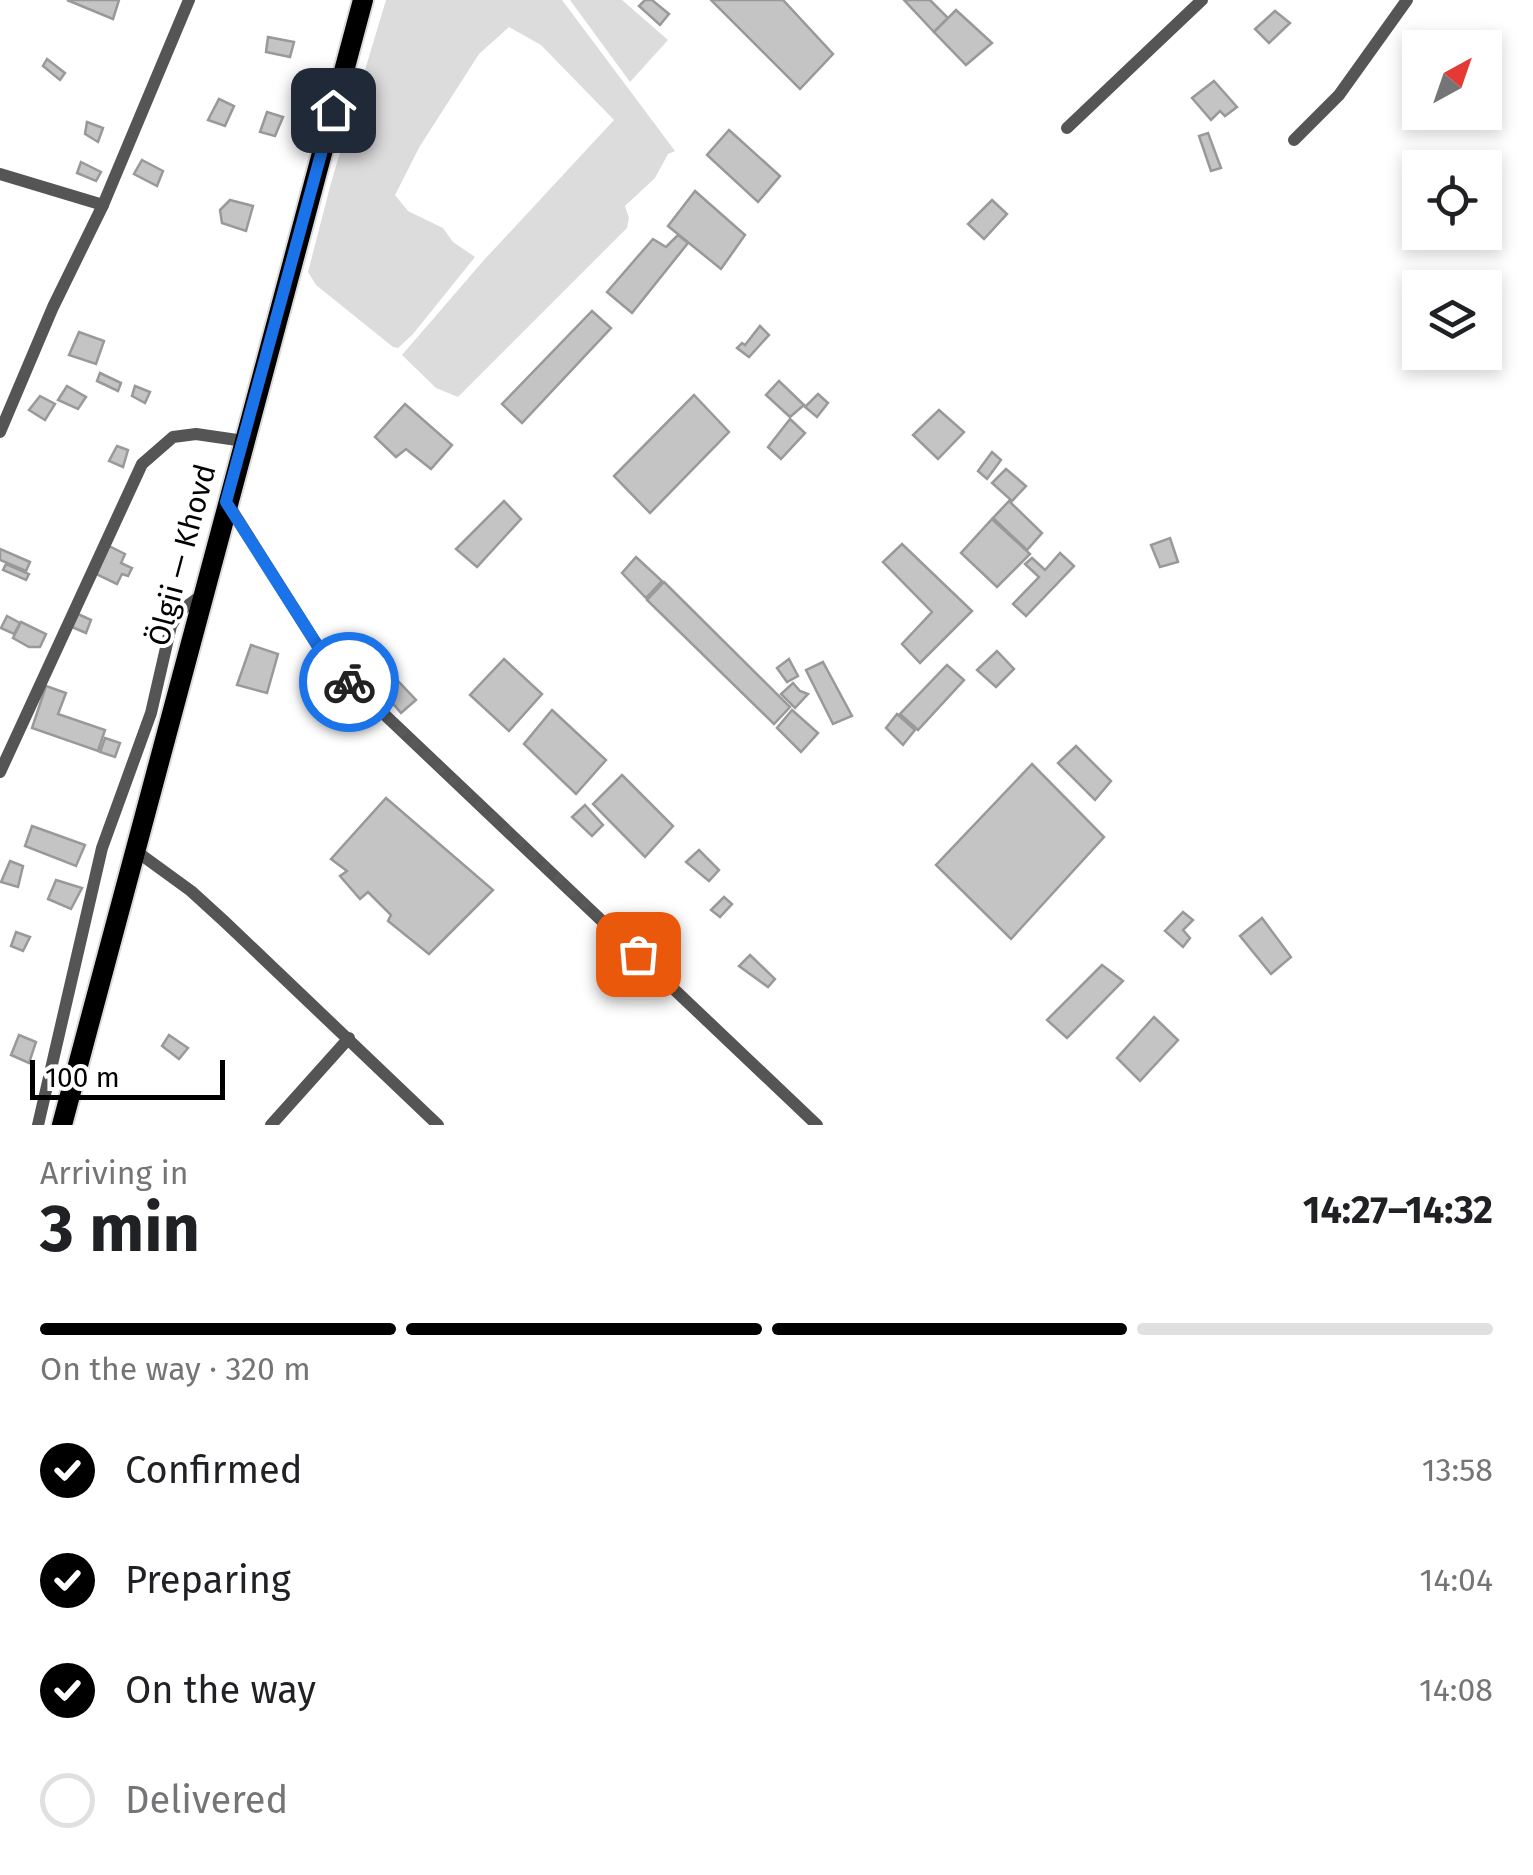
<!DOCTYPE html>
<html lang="en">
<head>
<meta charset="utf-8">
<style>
	:root { --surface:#fff; --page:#f6f6f6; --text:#202124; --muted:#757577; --line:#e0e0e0; --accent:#000 }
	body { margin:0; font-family:"Fira Sans",sans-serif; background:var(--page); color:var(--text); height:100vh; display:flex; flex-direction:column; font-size:38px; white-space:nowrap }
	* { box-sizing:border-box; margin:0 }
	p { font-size:32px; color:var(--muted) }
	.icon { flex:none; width:55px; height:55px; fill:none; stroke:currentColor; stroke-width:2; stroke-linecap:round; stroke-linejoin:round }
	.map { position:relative; height:1125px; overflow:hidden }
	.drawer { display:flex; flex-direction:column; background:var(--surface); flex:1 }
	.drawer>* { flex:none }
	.needle { width:65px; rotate:40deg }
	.tools { position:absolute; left:1402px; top:30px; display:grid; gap:20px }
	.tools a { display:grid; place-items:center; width:100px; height:100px; border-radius:0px; background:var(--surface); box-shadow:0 5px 15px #0003; font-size:50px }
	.scale { position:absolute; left:30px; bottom:25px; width:195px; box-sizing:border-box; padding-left:10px; border:5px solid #000; border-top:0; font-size:28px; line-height:35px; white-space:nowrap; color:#000; -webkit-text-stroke:8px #fff; paint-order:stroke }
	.pin { position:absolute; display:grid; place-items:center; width:85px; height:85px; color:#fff; margin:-42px; border-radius:20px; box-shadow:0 5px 15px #0006 }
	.courier { position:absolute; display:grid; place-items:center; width:100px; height:100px; margin:-50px; border:8px solid #1a73e8; border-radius:50%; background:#fff; color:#222; box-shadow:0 2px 12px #0007 }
	.headline em { font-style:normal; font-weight:700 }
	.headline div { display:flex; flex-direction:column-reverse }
	.headline { display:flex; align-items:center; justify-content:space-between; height:170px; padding:0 40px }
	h1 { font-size:65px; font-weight:700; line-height:75px }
	.bar { display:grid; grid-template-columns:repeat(4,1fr); gap:15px 10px; align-content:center; height:120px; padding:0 40px }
	.bar i { height:12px; border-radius:8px; background:var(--line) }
	.bar .current { background:var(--accent) }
	.bar p { grid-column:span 4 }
	ol { padding:0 40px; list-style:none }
	li { display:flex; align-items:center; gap:30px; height:110px }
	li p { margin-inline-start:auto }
	li .icon { padding:10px; border-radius:50%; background:var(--accent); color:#fff; stroke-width:4 }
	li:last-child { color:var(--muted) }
	li i { width:55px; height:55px; border:5px solid var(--line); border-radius:50% }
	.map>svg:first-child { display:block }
</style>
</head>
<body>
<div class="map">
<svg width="1533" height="1125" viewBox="0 0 1533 1125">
	<rect width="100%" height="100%" fill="#fff"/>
	<!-- green -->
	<g fill="#dcdcdc">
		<polygon points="386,0 562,0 675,151 668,154 655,178 625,206 629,218 627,228 458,397 436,388 402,355 484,260 614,120 541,45 509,27 479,54 420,146 395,195 408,211 443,228 453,242 475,257 413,334 398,348 393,347 316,285 308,272 331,183"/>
		<polygon points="570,0 622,0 668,40 630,82"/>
	</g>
	<!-- building -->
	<g fill="#c4c4c4" stroke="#999" stroke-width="2.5">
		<polygon points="67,0 119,0 113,19"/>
		<polygon points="645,0 652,0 669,14 660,25 639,6"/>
		<polygon points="711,0 783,0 833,54 800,89"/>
		<polygon points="904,0 930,0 948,18 934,32"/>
		<polygon points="956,10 992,43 966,65 934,32"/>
		<polygon points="1275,11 1290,23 1269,43 1255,29"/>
		<polygon points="268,37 294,42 290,57 266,52"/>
		<polygon points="47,59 65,73 60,80 43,66"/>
		<polygon points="1214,81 1237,107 1225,116 1220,111 1211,120 1192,98"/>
		<polygon points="219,99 234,106 225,126 208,120"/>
		<polygon points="267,112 283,117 275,136 260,132"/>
		<polygon points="87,122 103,128 98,142 85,134"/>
		<polygon points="729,130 780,176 758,202 707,155"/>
		<polygon points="1208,133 1221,168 1211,171 1199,136"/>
		<polygon points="142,160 163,171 157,186 134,174"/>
		<polygon points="81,162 101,172 96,181 77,173"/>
		<polygon points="695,191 745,235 721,269 668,226"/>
		<polygon points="230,200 253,206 246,231 222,223 220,210"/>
		<polygon points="992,200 1007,214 984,239 968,224"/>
		<polygon points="678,235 688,243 632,313 607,292 653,239 666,247"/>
		<polygon points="592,311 611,328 522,423 502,404"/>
		<polygon points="760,326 769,335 749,357 737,348 742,343 745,345"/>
		<polygon points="79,332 104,341 96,364 69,355"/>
		<polygon points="100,373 121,383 118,391 97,381"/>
		<polygon points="779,381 804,405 790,417 766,395"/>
		<polygon points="67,386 86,397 78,409 58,400"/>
		<polygon points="135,386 150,392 145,403 132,396"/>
		<polygon points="818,394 828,403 817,417 805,407"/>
		<polygon points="694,395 729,432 650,513 614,476"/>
		<polygon points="40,396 55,404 45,420 29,410"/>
		<polygon points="405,404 452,445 431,469 406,449 396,457 375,437"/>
		<polygon points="939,410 964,432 938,459 913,435"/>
		<polygon points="790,419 805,433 781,459 768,447"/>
		<polygon points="117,446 128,450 123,467 109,461"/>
		<polygon points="992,452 1001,460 987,479 978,471"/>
		<polygon points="1006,469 1026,486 1012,501 992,483"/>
		<polygon points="504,501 521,519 477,567 456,549"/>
		<polygon points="1009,501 1042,533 1027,550 993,518"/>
		<polygon points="992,519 1030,554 997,587 961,553"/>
		<polygon points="1170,538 1178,562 1160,567 1151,545"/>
		<polygon points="902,544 972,611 920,663 902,644 932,612 883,562"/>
		<polygon points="109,546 125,554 121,563 132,568 128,576 122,574 117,584 96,574"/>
		<polygon points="0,549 30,562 26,571 0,560"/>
		<polygon points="1060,553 1074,566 1026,616 1013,604 1039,577 1025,564 1032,558 1045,570"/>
		<polygon points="636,557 662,581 646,598 622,573"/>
		<polygon points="6,564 29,574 26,580 3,570"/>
		<polygon points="664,582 790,707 774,724 647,600"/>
		<polygon points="78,614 91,620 86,633 72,627"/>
		<polygon points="7,616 20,623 14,634 1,628"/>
		<polygon points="21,622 46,634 40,647 29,647 13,638"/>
		<polygon points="251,645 278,654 267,693 237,685"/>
		<polygon points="997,651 1014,669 996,687 977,670"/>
		<polygon points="504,659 542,694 509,731 470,695"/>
		<polygon points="789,659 798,676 787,682 777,668"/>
		<polygon points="823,662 852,716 833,724 806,670"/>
		<polygon points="947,665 964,680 918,730 900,714"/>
		<polygon points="399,682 416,700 401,713 383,692"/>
		<polygon points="793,683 800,691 808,694 795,708 781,694"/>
		<polygon points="46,686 66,693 58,714 105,730 98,751 32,728"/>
		<polygon points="552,710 606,760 576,794 524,744"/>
		<polygon points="792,710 818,733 801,752 777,728"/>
		<polygon points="897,714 915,730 903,745 886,728"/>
		<polygon points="105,738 120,743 115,757 100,752"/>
		<polygon points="1076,746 1111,781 1095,800 1058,763"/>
		<polygon points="1032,764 1104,837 1011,939 936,865"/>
		<polygon points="622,775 673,826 645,857 593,804"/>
		<polygon points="386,798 493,890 429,954 388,921 391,915 368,892 360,899 340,876 347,871 331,859"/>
		<polygon points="585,805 603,825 592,836 572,817"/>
		<polygon points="32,826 85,845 76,866 25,846"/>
		<polygon points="699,850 719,870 709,881 686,862"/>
		<polygon points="10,861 23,866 18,887 1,882"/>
		<polygon points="56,880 82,888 71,909 48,899"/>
		<polygon points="724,897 732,904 720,917 711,910"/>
		<polygon points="1183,912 1193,920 1183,930 1190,938 1183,947 1165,931"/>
		<polygon points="1262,918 1291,957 1271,974 1240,936"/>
		<polygon points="16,932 30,937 23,951 11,946"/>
		<polygon points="750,955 775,979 768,987 739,966"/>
		<polygon points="1102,965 1123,981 1067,1038 1047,1020"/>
		<polygon points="1154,1017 1178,1040 1140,1081 1117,1058"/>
		<polygon points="19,1035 36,1042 29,1063 11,1055"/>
		<polygon points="169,1035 188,1048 179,1059 162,1046"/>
	</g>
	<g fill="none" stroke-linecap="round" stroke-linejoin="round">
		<!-- highway casing -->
		<g stroke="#dbdbdb" stroke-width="24">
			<polyline id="highway" points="62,1125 363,0"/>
		</g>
		<!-- minor -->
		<g stroke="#555" stroke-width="12">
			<polyline points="1067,128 1202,0"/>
			<polyline points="1294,140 1339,95 1407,0"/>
			<polyline points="0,174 103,205"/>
			<polyline points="0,432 53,307 103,205 189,0"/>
			<polyline points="228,504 326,659 817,1125"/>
			<polyline points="0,772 142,464 173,437 196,434 244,441"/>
			<polyline points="136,851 191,891 225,922 438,1125"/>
			<polyline points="38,1125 102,848 151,713 171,626 180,611 202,595"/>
			<polyline points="271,1125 349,1038"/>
		</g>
		<!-- highway -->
		<use href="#highway" stroke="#000" stroke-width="20"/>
	</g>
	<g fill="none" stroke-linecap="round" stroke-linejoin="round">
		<!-- done -->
		<polyline stroke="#595959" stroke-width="10" stroke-dasharray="0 18" points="349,682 638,954"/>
		<!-- route -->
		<polyline stroke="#1a73e8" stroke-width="12" points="333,110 226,502 326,659 349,682"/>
	</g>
	<g text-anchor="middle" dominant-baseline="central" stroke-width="8" stroke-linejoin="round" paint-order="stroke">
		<!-- street labels -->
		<g font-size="30" fill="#000" stroke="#fff">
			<text transform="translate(182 555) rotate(-75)">Ölgii — Khovd</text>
		</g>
	</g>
</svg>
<div class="tools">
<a><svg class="needle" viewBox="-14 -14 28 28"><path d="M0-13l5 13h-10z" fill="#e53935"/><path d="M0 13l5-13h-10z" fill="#757577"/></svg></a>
<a><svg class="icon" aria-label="locate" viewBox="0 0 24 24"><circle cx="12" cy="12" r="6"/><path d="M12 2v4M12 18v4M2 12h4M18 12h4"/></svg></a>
<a><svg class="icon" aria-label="layers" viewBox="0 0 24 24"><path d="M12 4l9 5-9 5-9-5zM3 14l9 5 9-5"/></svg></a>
</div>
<div class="scale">100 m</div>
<div class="pin" style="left:638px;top:954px;background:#ea580c"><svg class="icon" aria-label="bag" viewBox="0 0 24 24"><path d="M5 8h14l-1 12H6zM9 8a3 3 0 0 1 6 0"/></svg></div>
<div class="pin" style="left:333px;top:110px;background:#1f2937"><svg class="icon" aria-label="home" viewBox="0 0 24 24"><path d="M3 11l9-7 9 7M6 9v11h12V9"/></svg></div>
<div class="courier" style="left:349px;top:682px"><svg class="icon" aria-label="bike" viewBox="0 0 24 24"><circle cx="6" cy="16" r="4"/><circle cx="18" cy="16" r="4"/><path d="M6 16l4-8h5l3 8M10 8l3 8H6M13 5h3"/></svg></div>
</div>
<section class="drawer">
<div class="headline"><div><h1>3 min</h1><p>Arriving in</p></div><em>14:27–14:32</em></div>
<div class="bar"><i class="current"></i><i class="current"></i><i class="current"></i><i></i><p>On the way · 320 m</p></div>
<ol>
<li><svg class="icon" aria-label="check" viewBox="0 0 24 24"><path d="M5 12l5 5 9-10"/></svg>Confirmed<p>13:58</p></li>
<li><svg class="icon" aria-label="check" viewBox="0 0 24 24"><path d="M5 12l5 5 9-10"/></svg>Preparing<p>14:04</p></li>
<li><svg class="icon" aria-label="check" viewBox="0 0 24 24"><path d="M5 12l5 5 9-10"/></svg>On the way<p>14:08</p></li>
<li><i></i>Delivered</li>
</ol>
</section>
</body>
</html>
